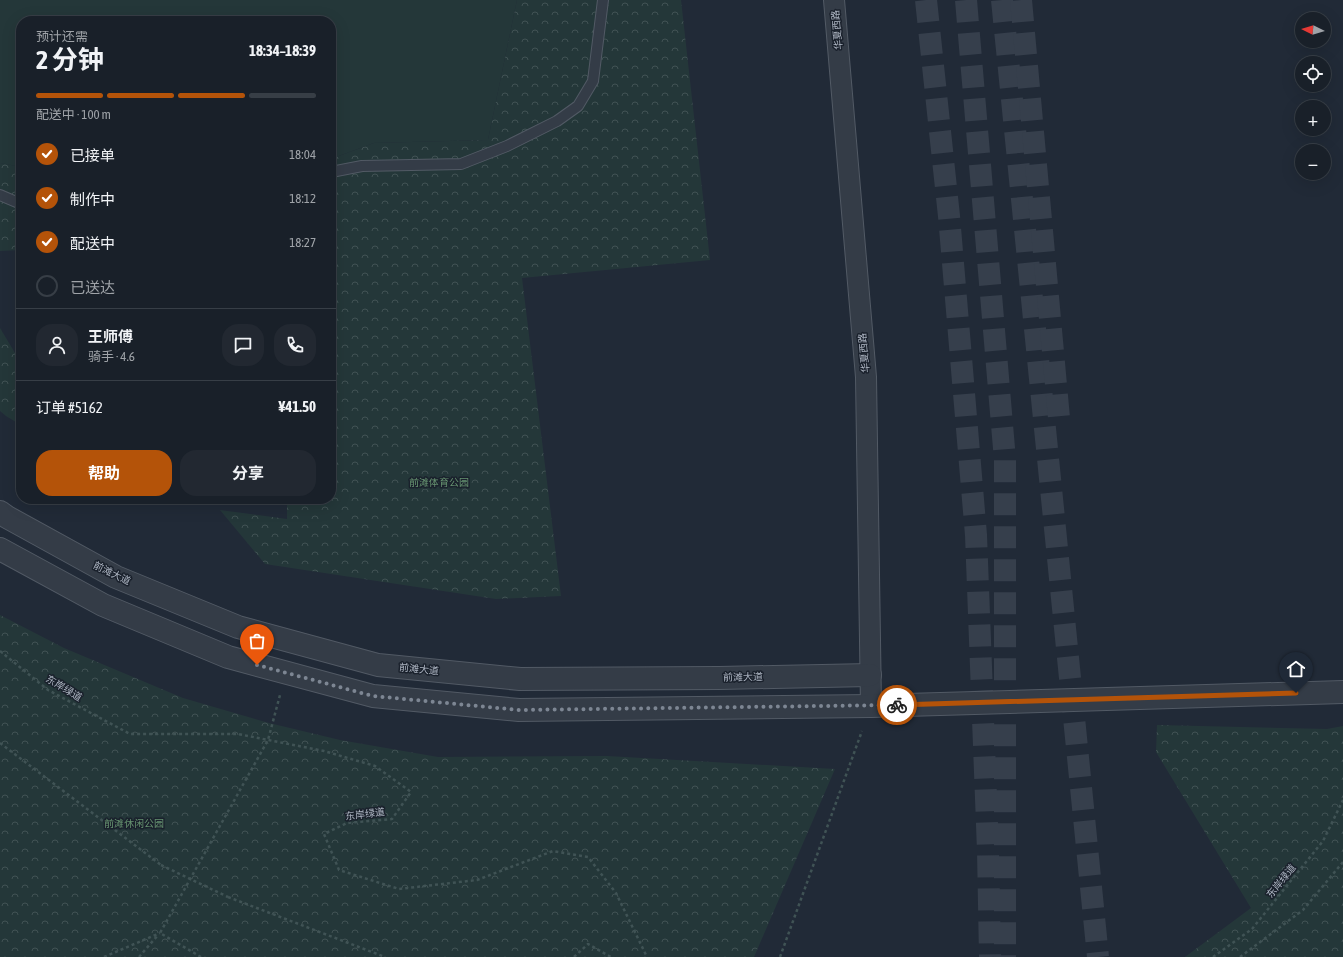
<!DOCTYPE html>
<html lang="zh">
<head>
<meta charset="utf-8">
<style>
	:root { --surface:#192029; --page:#222831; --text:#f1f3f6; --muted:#9fa3a8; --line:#373e46; --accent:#b45309 }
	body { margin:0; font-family:"Asap Condensed","Noto Sans SC",sans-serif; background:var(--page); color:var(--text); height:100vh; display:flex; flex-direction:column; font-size:15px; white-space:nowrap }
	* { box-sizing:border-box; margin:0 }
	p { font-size:13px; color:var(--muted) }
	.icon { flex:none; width:22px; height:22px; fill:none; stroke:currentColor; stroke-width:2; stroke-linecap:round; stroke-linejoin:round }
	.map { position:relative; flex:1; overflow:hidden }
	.side { position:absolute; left:16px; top:16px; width:320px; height:488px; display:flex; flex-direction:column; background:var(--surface); border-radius:16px; box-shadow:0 4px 16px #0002,0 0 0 1px var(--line) }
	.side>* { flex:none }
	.needle { width:26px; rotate:275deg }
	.fabs { position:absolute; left:1295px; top:12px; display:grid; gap:8px }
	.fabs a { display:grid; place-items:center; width:36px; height:36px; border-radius:50%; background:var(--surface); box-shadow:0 4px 16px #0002,0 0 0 1px var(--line); font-size:20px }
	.pin { position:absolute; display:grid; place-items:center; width:34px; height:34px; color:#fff; margin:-41px -17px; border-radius:50% 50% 50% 0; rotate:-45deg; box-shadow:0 0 4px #0007 }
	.pin .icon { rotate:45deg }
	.courier { position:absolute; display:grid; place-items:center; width:40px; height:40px; margin:-20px; border:3px solid #b45309; border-radius:50%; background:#fff; color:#222; box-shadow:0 1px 5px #0007 }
	.summary em { font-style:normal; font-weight:700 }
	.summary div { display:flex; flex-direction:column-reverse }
	.summary { display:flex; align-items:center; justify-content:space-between; height:68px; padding:0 20px }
	h1 { font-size:26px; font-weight:700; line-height:30px }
	.bar { display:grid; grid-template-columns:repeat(4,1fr); gap:6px 4px; align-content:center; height:48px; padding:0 20px }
	.bar i { height:5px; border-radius:3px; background:var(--line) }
	.bar .on { background:var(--accent) }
	.bar p { grid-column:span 4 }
	.line { display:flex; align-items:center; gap:10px; padding:0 20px; border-top:1px solid var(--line) }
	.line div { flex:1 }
	.round { display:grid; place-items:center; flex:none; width:42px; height:42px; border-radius:16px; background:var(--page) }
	ol { padding:0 20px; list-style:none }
	li { display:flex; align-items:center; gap:12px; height:44px }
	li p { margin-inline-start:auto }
	li .icon { padding:4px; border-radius:50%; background:var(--accent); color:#fff; stroke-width:4 }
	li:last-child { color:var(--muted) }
	li i { width:22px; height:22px; border:2px solid var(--line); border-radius:50% }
	.action { display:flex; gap:8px; margin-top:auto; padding:8px 20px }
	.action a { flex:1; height:46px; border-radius:16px; background:var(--accent); color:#fff; font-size:16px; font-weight:700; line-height:46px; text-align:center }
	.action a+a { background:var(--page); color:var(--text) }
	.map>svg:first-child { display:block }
</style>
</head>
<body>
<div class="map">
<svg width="1343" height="957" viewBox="0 0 1343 957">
	<defs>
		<pattern id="forest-crowns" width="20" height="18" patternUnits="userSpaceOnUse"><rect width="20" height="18" fill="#243739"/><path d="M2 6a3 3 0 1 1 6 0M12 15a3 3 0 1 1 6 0" fill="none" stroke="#415254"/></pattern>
	</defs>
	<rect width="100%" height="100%" fill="#212a37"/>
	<!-- green -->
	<polygon fill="#243739" points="0,0 517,0 488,140 374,143 331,159 331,21 21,21 21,167 0,163"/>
	<!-- forest -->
	<g fill="url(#forest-crowns)">
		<polygon points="517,0 681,0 710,260 522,278 561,596 496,599 265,564 220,510 287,519 287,499 331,499 331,159 374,143 488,140"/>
		<polygon points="0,163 21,167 21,250 0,251"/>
		<polygon points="0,328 21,363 21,425 6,416 0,411"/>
		<polygon points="0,615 64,648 183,698 269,723 340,740 438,757 607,756 835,769 754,957 0,957"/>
		<polygon points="1157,725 1327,729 1343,726 1343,957 1185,957 1251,908 1156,752"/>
	</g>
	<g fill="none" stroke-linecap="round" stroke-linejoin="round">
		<!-- trunk-tunnel -->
		<g stroke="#363f4c" stroke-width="22" stroke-dasharray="22 11" stroke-linecap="butt">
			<polyline points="926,0 949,216 976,535 988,851 990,957"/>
			<polyline points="966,0 1005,460 1005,957"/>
			<polyline points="1002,0 1098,957"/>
			<polyline points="1021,0 1059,418"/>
		</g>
		<!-- service casing -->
		<g stroke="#525a65" stroke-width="12">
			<g id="service">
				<polyline points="331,172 362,166 461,164 507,146 557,121 578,106 593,81 603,0"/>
				<polyline points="0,195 21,204"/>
			</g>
		</g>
		<!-- minor casing -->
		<g stroke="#525a65" stroke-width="22">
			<polyline id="minor" points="834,0 866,377 871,706"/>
		</g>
		<!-- tertiary casing -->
		<g stroke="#525a65" stroke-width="24">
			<g id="tertiary">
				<polyline points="0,512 7,517 116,577 238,627 378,665 520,679 719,678 870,675"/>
				<polyline points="0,549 103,605 228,657 373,696 519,710 871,706 1343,692"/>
			</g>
		</g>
		<!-- path -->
		<g stroke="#405355" stroke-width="2.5" stroke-dasharray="3 3" stroke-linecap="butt">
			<polyline points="0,651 48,690 130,734 238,734 324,751 375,766 411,792 392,819 347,823 324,834 339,870 399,889 477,880 553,851 588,857 616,893 647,957"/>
			<polyline points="0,743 161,865"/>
			<polyline points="228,897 385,957"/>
			<polyline points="104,957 160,933"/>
			<polyline points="139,957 158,935"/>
			<polyline points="201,957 160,933 268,740 280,695"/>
			<polyline points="574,957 588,944 611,957"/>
			<polyline points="780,957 862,731"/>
			<polyline points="1213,957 1252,929 1323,841 1343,800"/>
			<polyline points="1240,957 1303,910 1343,862"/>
		</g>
		<!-- service -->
		<use href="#service" stroke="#343c47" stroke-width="10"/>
		<!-- minor -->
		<use href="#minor" stroke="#343c47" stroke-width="20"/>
		<!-- tertiary -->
		<use href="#tertiary" stroke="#343c47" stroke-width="22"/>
		<!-- path-bridge -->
		<polyline stroke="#405355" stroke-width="2.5" stroke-dasharray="3 3" stroke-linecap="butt" points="161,865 228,897"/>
	</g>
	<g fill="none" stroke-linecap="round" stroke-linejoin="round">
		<!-- done -->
		<polyline stroke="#7d8693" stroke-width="4" stroke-dasharray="0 7.2" points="257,665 373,696 519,710 897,705"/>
		<!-- route -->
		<polyline stroke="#b45309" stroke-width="5" points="897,705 1296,693"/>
	</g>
	<g text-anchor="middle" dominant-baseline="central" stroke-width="3" stroke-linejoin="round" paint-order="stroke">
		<!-- street labels -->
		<g font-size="10" fill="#afb7c4" stroke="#1a212c">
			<text transform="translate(837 30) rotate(-95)">华夏西路</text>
			<text transform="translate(864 353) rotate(-95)">华夏西路</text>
			<text transform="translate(112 573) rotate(26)">前滩大道</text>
			<text transform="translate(419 669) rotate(6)">前滩大道</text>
			<text transform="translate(743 677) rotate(-1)">前滩大道</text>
			<text transform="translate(64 688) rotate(31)">东岸绿道</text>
			<text transform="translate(365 814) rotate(-7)">东岸绿道</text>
			<text transform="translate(1281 881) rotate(-51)">东岸绿道</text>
		</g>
		<!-- park labels -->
		<g font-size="10" fill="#679471" stroke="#1a212c">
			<text x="439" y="482">前滩体育公园</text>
			<text x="134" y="823">前滩休闲公园</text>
		</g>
	</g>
</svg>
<div class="fabs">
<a><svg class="needle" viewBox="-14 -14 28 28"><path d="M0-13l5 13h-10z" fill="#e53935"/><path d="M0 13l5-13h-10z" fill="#9fa3a8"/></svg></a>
<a><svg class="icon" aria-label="locate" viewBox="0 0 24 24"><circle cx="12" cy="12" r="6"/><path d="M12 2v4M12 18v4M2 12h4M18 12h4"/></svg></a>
<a>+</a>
<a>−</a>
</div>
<div class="pin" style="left:257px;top:665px;background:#ea580c"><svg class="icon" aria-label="bag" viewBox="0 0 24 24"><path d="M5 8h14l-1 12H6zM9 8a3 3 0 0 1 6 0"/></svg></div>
<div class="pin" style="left:1296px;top:693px;background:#1f2937"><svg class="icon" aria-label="home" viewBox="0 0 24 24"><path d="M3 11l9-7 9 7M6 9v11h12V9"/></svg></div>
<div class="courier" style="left:897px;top:705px"><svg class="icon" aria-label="bike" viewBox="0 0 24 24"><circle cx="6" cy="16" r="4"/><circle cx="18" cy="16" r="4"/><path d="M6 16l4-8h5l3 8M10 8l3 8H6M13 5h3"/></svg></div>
<section class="side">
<div class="summary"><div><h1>2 分钟</h1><p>预计还需</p></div><em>18:34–18:39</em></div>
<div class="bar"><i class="on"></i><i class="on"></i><i class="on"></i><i></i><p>配送中 · 100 m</p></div>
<ol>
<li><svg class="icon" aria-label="check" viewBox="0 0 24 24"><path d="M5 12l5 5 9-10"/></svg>已接单<p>18:04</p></li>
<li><svg class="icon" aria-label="check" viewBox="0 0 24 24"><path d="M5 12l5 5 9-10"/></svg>制作中<p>18:12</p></li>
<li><svg class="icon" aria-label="check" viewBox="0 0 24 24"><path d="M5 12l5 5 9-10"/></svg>配送中<p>18:27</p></li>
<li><i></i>已送达</li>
</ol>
<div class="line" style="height:72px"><a class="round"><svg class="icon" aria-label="person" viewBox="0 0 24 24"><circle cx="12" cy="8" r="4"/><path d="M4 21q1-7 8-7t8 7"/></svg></a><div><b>王师傅</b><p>骑手 · 4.6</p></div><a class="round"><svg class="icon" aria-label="chat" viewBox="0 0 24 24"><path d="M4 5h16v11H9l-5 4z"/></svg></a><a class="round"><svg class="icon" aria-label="phone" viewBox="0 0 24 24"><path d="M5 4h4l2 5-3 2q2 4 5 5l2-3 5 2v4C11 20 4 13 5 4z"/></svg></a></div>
<div class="line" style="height:52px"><div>订单 #5162</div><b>¥41.50</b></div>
<div class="action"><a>帮助</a><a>分享</a></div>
</section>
</div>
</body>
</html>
